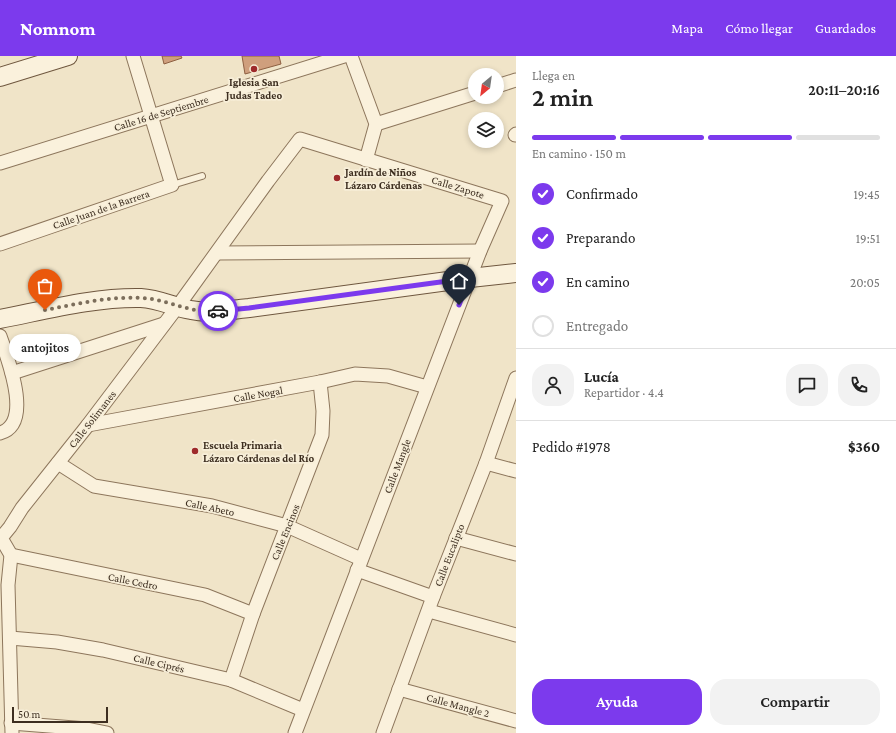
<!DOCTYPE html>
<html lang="es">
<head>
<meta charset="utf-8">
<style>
	:root { --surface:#fff; --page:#f2f2f2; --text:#222; --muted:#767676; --line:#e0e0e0; --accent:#7c3aed }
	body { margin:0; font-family:"Crimson Pro",serif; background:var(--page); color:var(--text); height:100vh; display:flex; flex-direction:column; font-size:15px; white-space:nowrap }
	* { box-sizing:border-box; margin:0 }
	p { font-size:13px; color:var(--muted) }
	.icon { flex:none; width:22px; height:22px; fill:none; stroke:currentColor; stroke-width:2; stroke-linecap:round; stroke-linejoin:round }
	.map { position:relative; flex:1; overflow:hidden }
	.details { display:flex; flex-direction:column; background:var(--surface); width:380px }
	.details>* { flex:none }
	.needle { width:26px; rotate:209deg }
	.buttons { position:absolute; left:468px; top:12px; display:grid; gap:8px }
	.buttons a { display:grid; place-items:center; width:36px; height:36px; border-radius:50%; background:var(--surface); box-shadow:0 2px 6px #0003; font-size:20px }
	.scale { position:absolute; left:12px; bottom:10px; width:96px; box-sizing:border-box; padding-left:4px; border:2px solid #3d2e20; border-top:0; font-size:11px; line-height:14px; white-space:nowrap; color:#3d2e20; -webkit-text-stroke:3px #f7eed8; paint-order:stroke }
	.pin { position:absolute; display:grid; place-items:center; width:34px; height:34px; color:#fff; margin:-41px -17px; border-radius:50% 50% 50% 0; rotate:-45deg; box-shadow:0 0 4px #0007 }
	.pin .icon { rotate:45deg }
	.courier { position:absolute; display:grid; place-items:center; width:40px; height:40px; margin:-20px; border:3px solid #7c3aed; border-radius:50%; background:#fff; color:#222; box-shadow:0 1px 5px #0007 }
	.bubble { position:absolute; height:28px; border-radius:14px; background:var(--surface); box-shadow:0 2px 6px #0003; font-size:13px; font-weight:600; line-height:28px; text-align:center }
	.head em { font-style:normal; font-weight:600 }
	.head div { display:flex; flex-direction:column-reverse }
	.head { display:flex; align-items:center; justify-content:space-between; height:68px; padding:0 16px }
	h1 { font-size:26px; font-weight:600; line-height:30px }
	.bar { display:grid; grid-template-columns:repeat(4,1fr); gap:6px 4px; align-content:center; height:48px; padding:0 16px }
	.bar i { height:5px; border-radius:3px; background:var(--line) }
	.bar .current { background:var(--accent) }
	.bar p { grid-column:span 4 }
	.line { display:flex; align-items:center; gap:10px; padding:0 16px; border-top:1px solid var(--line) }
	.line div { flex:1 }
	.round { display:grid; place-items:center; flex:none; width:42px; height:42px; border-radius:16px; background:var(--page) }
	ol { padding:0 16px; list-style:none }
	li { display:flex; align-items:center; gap:12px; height:44px }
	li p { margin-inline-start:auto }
	li .icon { padding:4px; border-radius:50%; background:var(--accent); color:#fff; stroke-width:4 }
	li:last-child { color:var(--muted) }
	li i { width:22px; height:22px; border:2px solid var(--line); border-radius:50% }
	.button { display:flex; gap:8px; margin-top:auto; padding:8px 16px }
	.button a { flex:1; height:46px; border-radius:16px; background:var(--accent); color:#fff; font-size:16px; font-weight:600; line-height:46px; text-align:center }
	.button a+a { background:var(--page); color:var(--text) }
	header { display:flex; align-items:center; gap:24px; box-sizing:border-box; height:56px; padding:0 20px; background:var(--accent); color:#fff }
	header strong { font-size:19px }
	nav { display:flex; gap:22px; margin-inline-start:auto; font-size:14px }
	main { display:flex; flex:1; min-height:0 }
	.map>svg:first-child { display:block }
</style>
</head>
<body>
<header>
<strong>Nomnom</strong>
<nav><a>Mapa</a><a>Cómo llegar</a><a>Guardados</a></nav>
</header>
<main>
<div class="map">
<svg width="516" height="677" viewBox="0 0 516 677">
	<rect width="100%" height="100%" fill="#f0e4c8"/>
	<!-- building -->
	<g fill="#cf9f7d" stroke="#8d5f41">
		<polygon points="162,0 181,0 182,2 164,8"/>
		<polygon points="242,0 279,0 281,8 245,18"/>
	</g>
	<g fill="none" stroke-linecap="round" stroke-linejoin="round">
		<!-- lane casing -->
		<g stroke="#8d765c" stroke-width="8">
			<polyline id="lane" points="172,129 202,120"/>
		</g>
		<!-- street casing -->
		<g stroke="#8d765c" stroke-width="15">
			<g id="street">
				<polyline points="351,0 376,68 366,104"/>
				<polyline points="497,30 516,24"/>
				<polyline points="376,68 475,37"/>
				<polyline points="515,79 516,78"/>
				<polyline points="0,107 344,0"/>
				<polyline points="0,188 172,129 133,0"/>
				<polyline points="217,197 480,195"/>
				<path d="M0 280C7 301 34 368 0 377"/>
				<polyline points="12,317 164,268"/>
				<polyline points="88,369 320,326 355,318 388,320 427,331"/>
				<polyline points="58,407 94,430 212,450 287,470 361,503"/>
				<polyline points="486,407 516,415"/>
				<polyline points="456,482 516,498"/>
				<polyline points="11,499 205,539 253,558"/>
				<polyline points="357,514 433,541"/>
				<polyline points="429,555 516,579"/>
				<polyline points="10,582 57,586 103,594 231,624 303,654"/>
				<polyline points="231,624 253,558 322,379 323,355 320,326"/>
				<polyline points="399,633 516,665"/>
				<polyline points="11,667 87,673 107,677"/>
				<polyline points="12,677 8,529 11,499 1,482 10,471 22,452 88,369 178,250 268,125 300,83 502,145 480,195 295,677"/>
				<polyline points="383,677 433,541 486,407 516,322"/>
			</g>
		</g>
		<!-- secondary casing -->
		<g stroke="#6f573f" stroke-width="20">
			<g id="secondary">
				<polyline points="0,21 68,0"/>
				<path d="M0 263C46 254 94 241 141 242 159 243 174 251 191 254 209 258 230 254 249 252L470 222 516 217"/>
			</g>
		</g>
		<!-- lane -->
		<use href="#lane" stroke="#faf1dc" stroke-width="6"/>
		<!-- street -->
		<use href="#street" stroke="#faf1dc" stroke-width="13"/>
		<!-- secondary -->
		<use href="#secondary" stroke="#faf1dc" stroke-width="18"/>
	</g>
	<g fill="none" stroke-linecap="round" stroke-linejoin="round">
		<!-- done -->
		<path stroke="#7c6e5b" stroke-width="4" stroke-dasharray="0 7.2" d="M45 254C77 248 110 240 143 242 170 244 191 258 218 255"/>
		<!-- route -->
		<polyline stroke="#7c3aed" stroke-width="5" points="218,255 249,252 470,222 459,249"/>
	</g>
	<!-- markers -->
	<g fill="#9e2a2b" stroke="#f7eed8" stroke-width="1.5">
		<circle cx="254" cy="13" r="4"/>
		<circle cx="337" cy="122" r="4"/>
		<circle cx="195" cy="395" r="4"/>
	</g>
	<g text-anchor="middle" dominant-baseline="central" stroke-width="3.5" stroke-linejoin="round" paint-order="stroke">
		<!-- poi labels -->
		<g font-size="11" font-weight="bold" fill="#3d2e20" stroke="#f7eed8" text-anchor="start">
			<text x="254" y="26" text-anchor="middle">Iglesia San<tspan x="254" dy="13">Judas Tadeo</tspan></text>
			<text x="345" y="116">Jardín de Niños<tspan x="345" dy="13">Lázaro Cárdenas</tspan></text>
			<text x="203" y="389">Escuela Primaria<tspan x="203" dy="13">Lázaro Cárdenas del Río</tspan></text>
		</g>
		<!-- street labels -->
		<g font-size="11" fill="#3d2e20" stroke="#f7eed8">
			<text transform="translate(161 57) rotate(-17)">Calle 16 de Septiembre</text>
			<text transform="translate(458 131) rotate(17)">Calle Zapote</text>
			<text transform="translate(101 153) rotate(-19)">Calle Juan de la Barrera</text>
			<text transform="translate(258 338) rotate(-10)">Calle Nogal</text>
			<text transform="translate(92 363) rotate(-52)">Calle Solimanes</text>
			<text transform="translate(397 410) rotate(-69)">Calle Mangle</text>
			<text transform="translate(210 451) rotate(12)">Calle Abeto</text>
			<text transform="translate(285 476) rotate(-68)">Calle Encinos</text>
			<text transform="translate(449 499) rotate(-69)">Calle Eucalipto</text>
			<text transform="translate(133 525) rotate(11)">Calle Cedro</text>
			<text transform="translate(159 607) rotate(13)">Calle Ciprés</text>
			<text transform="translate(458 649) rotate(15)">Calle Mangle 2</text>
		</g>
	</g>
</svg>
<div class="buttons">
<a><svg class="needle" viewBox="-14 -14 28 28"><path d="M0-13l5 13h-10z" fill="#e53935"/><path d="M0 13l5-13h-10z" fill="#767676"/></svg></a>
<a><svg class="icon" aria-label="layers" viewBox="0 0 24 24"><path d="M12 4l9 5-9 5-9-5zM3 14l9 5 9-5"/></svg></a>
</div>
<div class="scale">50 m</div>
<div class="pin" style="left:45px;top:254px;background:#ea580c"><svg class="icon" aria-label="bag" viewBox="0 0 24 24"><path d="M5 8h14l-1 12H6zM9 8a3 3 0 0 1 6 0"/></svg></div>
<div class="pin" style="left:459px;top:249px;background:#1f2937"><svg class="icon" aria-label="home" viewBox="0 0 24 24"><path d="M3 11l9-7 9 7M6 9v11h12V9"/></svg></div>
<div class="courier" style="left:218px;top:255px"><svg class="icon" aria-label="car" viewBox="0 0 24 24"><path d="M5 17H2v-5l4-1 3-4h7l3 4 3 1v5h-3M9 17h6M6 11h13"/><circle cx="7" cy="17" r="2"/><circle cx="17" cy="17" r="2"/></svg></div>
<div class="bubble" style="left:9px;top:278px;width:72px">antojitos</div>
</div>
<section class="details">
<div class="head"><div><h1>2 min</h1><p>Llega en</p></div><em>20:11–20:16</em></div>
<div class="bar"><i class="current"></i><i class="current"></i><i class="current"></i><i></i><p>En camino · 150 m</p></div>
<ol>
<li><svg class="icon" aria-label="check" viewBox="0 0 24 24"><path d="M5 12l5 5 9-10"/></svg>Confirmado<p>19:45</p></li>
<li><svg class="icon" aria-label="check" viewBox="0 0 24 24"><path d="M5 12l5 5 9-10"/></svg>Preparando<p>19:51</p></li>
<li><svg class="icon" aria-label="check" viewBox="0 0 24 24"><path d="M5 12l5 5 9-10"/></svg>En camino<p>20:05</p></li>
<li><i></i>Entregado</li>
</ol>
<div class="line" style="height:72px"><a class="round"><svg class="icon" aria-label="person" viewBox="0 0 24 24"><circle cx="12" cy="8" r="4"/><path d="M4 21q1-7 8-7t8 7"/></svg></a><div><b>Lucía</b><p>Repartidor · 4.4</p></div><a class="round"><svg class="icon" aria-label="chat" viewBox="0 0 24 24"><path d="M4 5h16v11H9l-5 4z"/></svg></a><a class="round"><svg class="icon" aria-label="phone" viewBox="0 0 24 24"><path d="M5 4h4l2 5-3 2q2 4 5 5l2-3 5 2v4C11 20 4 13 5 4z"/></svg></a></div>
<div class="line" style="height:52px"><div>Pedido #1978</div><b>$360</b></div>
<div class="button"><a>Ayuda</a><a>Compartir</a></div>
</section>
</main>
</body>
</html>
